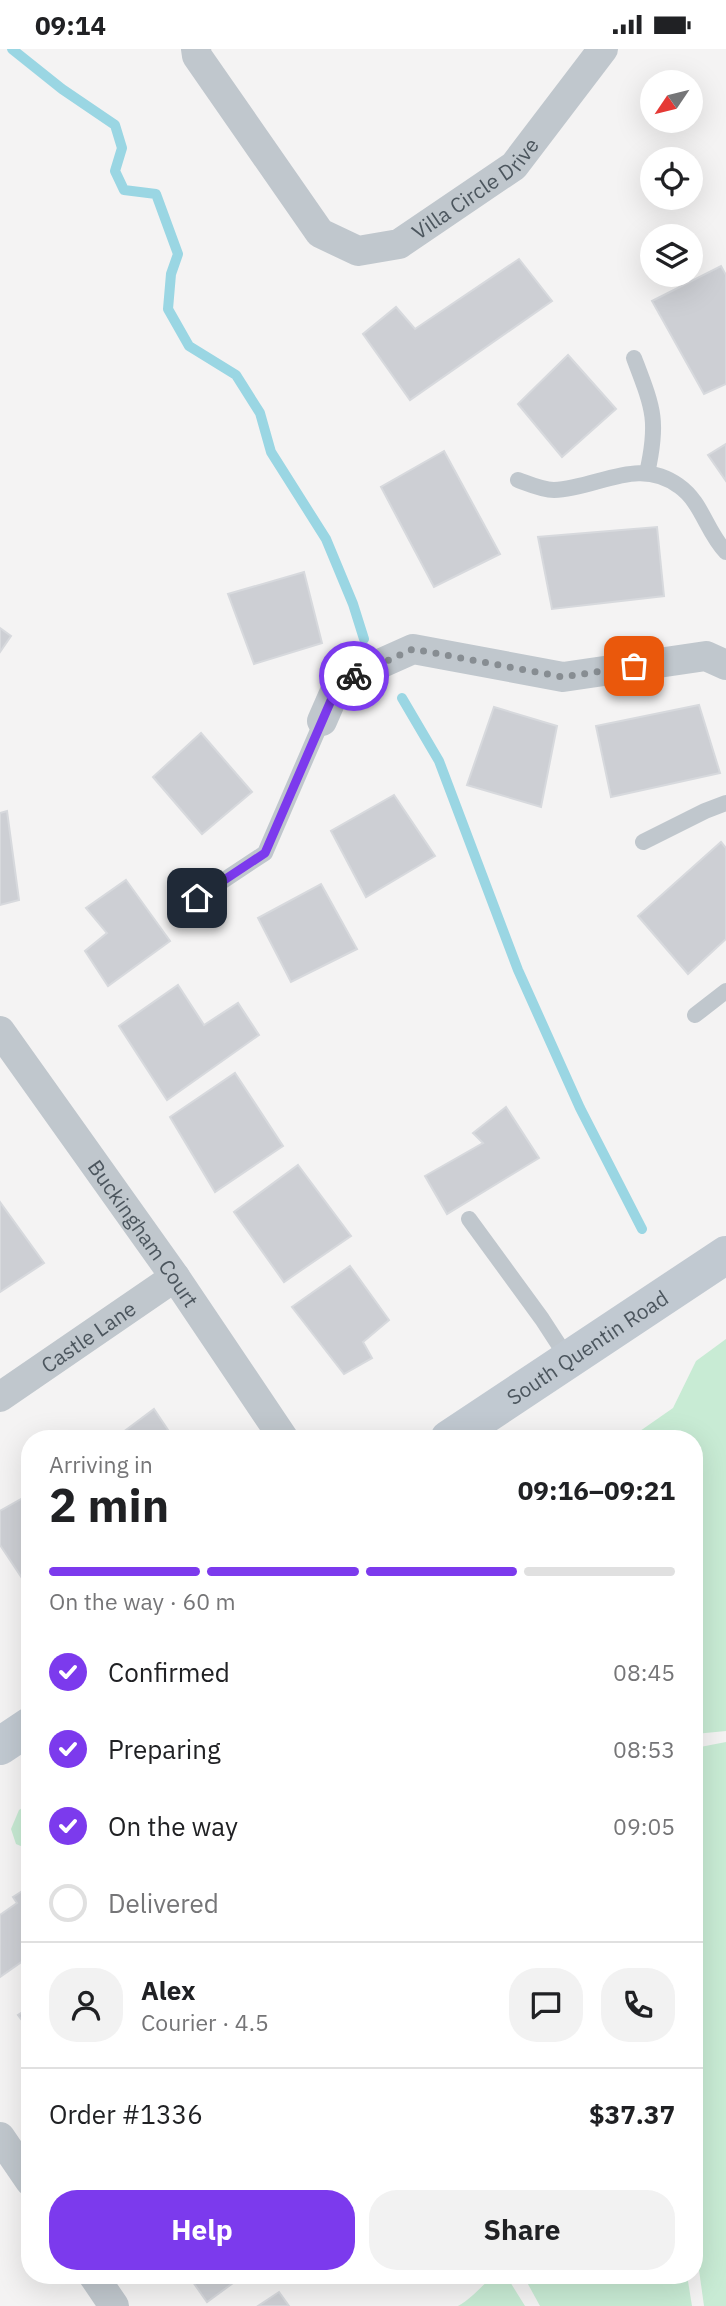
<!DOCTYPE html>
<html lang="en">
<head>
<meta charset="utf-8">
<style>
	:root { --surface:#fff; --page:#f2f2f2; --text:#202124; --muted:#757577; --line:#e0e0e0; --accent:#7c3aed }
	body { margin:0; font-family:"IBM Plex Sans",sans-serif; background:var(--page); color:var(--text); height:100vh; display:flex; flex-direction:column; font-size:26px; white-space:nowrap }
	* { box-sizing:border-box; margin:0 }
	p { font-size:23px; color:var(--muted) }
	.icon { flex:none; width:38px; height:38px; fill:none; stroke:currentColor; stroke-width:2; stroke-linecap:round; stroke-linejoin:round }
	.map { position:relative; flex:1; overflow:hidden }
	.sheet { position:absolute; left:21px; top:1381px; width:682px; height:854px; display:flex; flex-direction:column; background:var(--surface); border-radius:28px; box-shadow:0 7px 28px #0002 }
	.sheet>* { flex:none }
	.needle { width:46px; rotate:235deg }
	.fabs { position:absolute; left:640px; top:21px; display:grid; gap:14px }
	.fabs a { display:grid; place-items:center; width:63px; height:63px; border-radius:50%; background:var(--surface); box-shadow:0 7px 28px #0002; font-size:35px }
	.pin { position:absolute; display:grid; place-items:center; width:60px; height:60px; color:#fff; margin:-30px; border-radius:14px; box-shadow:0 4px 10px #0006 }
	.courier { position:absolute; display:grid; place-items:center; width:70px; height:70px; margin:-35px; border:5px solid #7c3aed; border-radius:50%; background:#fff; color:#222; box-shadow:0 2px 9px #0007 }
	.head em { font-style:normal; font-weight:800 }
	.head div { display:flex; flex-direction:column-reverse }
	.head { display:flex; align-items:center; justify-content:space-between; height:119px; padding:0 28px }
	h1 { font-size:46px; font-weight:800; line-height:52px }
	.bar { display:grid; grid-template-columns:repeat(4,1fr); gap:10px 7px; align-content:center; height:84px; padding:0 28px }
	.bar i { height:9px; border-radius:5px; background:var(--line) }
	.bar .selected { background:var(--accent) }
	.bar p { grid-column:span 4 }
	.line { display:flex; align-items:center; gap:18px; padding:0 28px; border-top:2px solid var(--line) }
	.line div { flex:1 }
	.round { display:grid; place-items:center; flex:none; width:74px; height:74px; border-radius:28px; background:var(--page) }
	ol { padding:0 28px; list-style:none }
	li { display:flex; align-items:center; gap:21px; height:77px }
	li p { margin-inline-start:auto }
	li .icon { padding:7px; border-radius:50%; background:var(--accent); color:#fff; stroke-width:4 }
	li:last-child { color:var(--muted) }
	li i { width:38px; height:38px; border:4px solid var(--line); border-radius:50% }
	.primary-button { display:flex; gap:14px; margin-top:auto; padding:14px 28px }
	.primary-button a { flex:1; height:80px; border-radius:28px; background:var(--accent); color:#fff; font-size:28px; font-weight:800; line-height:80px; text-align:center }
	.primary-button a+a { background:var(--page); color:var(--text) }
	.status { display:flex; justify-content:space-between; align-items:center; height:49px; padding:0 35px; background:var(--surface); direction:ltr }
	.status svg { height:19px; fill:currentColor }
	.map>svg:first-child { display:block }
</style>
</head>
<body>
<div class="status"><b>09:14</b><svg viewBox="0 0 49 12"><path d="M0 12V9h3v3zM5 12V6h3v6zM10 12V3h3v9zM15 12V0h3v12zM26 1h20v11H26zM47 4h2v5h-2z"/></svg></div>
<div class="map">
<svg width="726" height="2257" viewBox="0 0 726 2257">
	<defs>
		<pattern id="forest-firs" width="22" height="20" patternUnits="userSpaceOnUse" patternTransform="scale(1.75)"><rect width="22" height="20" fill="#c8ebd4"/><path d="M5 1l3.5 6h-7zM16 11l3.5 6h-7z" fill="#a5c1af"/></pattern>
	</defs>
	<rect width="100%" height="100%" fill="#f4f3f3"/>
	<!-- green -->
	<g fill="#c8ebd4">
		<polygon points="726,1290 726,1682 695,1685 695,1390 630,1389 673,1359 696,1312"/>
		<polygon points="726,1693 726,2257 704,2257 695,2192 695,1699"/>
		<path d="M496 2226 507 2228 525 2257H458C473 2249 482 2235 496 2226Z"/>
		<polygon points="523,2226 687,2226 692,2257 540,2257"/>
	</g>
	<!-- forest -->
	<polygon fill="url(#forest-firs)" points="30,1754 30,1801 16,1795 11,1780 19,1761"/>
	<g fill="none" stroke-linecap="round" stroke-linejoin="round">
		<!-- stream -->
		<g stroke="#9ad6e3" stroke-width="10">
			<polyline points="12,0 62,40 115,76 122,99 115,122 124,141 156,145 178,205 171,225 168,260 189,297 236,326 260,364 271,403 326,490 353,555 364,590"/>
			<polyline points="402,649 439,712 518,921 580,1059 642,1180"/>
		</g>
	</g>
	<!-- building -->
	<g fill="#cdcfd4" stroke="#d7d9dd" stroke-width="2">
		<polygon points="519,210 552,252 410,351 363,285 396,258 415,280"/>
		<polygon points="721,217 726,226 726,335 704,345 652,252"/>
		<polygon points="568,306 616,360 562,408 518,355"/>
		<polygon points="726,395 726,432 708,406"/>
		<polygon points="444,402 500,505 434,538 381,438"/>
		<polygon points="657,478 664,547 552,560 538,488"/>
		<polygon points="304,523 322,594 254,615 228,545"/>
		<polygon points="0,579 11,587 0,603"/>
		<polygon points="699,656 720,724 611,748 596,677"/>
		<polygon points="494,658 557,677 541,758 467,736"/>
		<polygon points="201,684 252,743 202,785 153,728"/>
		<polygon points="394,746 435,807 366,848 331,782"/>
		<polygon points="7,762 19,851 0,856 0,764"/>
		<polygon points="721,793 726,799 726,890 688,925 638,867"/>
		<polygon points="126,831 170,892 108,937 85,902 107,884 86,859"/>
		<polygon points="321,835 357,900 291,933 258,869"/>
		<polygon points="178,936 204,976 238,954 259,986 167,1051 119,977"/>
		<polygon points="235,1024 283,1097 215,1143 170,1068"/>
		<polygon points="506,1058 539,1109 447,1165 425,1127 483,1094 473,1084"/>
		<polygon points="298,1116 351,1187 284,1233 234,1163"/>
		<polygon points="0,1153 44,1214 0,1243"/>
		<polygon points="350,1217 389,1271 363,1293 372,1309 344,1325 292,1258"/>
		<polygon points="154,1360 174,1390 114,1390"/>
		<polygon points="30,1445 30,1528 24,1532 0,1496 0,1462"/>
		<polygon points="30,1837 30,1907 0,1928 0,1866 17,1854 13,1848"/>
		<polygon points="30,1958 30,1982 18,1966"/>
		<polygon points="188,2226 244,2226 207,2253"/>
		<polygon points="279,2243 289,2257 258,2257"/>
	</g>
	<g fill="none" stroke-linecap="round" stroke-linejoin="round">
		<!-- service -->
		<g stroke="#c0c7cd" stroke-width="16">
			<path d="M634 309C653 359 659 371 647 424"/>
			<path d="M518 431C529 435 542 441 554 441 599 439 638 407 679 437 702 453 707 484 726 503"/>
			<polyline points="643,793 705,762 726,754"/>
			<polyline points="197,849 265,804 322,672"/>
			<polyline points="695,966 726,942"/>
			<polyline points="469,1170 542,1270 568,1310"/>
		</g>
		<!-- minor -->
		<g stroke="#c0c7cd" stroke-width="30">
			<path id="s1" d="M196 0 197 7 320 184 358 202 399 195 514 117 603 0"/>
			<polyline points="322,672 339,633 413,600 563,628 706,607 726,616"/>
			<path id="s2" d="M0 982 175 1228 284 1390"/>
			<path id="s3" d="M0 1348 175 1228"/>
			<polyline points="0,2088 30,2132"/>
			<polyline points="93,2226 114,2257"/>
		</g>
		<!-- secondary -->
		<g stroke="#c1c9d1" stroke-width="38">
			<path id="s4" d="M449 1390 726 1206"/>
			<polyline points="0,1697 30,1677"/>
		</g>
	</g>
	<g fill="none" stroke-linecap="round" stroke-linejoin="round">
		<!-- done -->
		<polyline stroke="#878d92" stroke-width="7" stroke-dasharray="0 12.6" points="354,627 413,600 563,628 634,617"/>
		<!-- route -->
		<polyline stroke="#7c3aed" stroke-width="9" points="197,849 265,804 339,633 354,627"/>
	</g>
	<g text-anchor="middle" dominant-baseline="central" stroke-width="5" stroke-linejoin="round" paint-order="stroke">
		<!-- street labels -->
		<g font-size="21" fill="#4c565e" stroke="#fff">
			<text stroke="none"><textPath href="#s1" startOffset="401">Villa Circle Drive</textPath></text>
			<text stroke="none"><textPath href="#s2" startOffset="248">Buckingham Court</textPath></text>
			<text stroke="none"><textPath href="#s3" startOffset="107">Castle Lane</textPath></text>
			<text stroke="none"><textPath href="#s4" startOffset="166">South Quentin Road</textPath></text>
		</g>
	</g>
</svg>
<div class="fabs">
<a><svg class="needle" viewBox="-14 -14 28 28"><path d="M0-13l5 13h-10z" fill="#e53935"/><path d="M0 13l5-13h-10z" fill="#757577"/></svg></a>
<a><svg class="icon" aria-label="locate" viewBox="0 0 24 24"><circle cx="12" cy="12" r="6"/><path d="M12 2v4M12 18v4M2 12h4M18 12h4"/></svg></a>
<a><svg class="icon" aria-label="layers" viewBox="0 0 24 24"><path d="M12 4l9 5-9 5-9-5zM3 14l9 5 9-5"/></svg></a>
</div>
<div class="pin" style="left:634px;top:617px;background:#ea580c"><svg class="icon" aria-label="bag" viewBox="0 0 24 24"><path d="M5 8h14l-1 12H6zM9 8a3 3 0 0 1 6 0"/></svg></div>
<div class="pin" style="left:197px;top:849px;background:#1f2937"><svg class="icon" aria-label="home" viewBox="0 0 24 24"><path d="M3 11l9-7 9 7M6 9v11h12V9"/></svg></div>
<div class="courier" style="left:354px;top:627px"><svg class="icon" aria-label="bike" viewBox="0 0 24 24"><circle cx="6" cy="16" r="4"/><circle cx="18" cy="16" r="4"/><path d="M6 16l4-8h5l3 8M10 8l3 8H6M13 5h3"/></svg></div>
<section class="sheet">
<div class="head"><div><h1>2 min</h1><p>Arriving in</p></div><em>09:16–09:21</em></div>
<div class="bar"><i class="selected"></i><i class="selected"></i><i class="selected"></i><i></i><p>On the way · 60 m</p></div>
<ol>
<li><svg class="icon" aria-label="check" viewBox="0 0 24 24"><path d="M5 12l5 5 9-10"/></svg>Confirmed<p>08:45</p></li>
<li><svg class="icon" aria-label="check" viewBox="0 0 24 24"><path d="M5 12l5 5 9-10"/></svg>Preparing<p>08:53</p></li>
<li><svg class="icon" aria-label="check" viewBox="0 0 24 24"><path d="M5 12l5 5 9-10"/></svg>On the way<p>09:05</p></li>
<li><i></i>Delivered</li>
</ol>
<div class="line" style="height:126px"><a class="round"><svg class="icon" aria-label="person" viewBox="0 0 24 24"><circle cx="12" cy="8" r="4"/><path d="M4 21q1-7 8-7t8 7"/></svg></a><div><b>Alex</b><p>Courier · 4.5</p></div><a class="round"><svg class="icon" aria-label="chat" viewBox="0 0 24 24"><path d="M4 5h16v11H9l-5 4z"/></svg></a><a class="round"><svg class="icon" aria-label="phone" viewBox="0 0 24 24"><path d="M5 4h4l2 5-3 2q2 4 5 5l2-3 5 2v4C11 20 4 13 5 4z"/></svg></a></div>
<div class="line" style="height:91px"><div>Order #1336</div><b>$37.37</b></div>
<div class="primary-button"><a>Help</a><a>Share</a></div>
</section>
</div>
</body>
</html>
